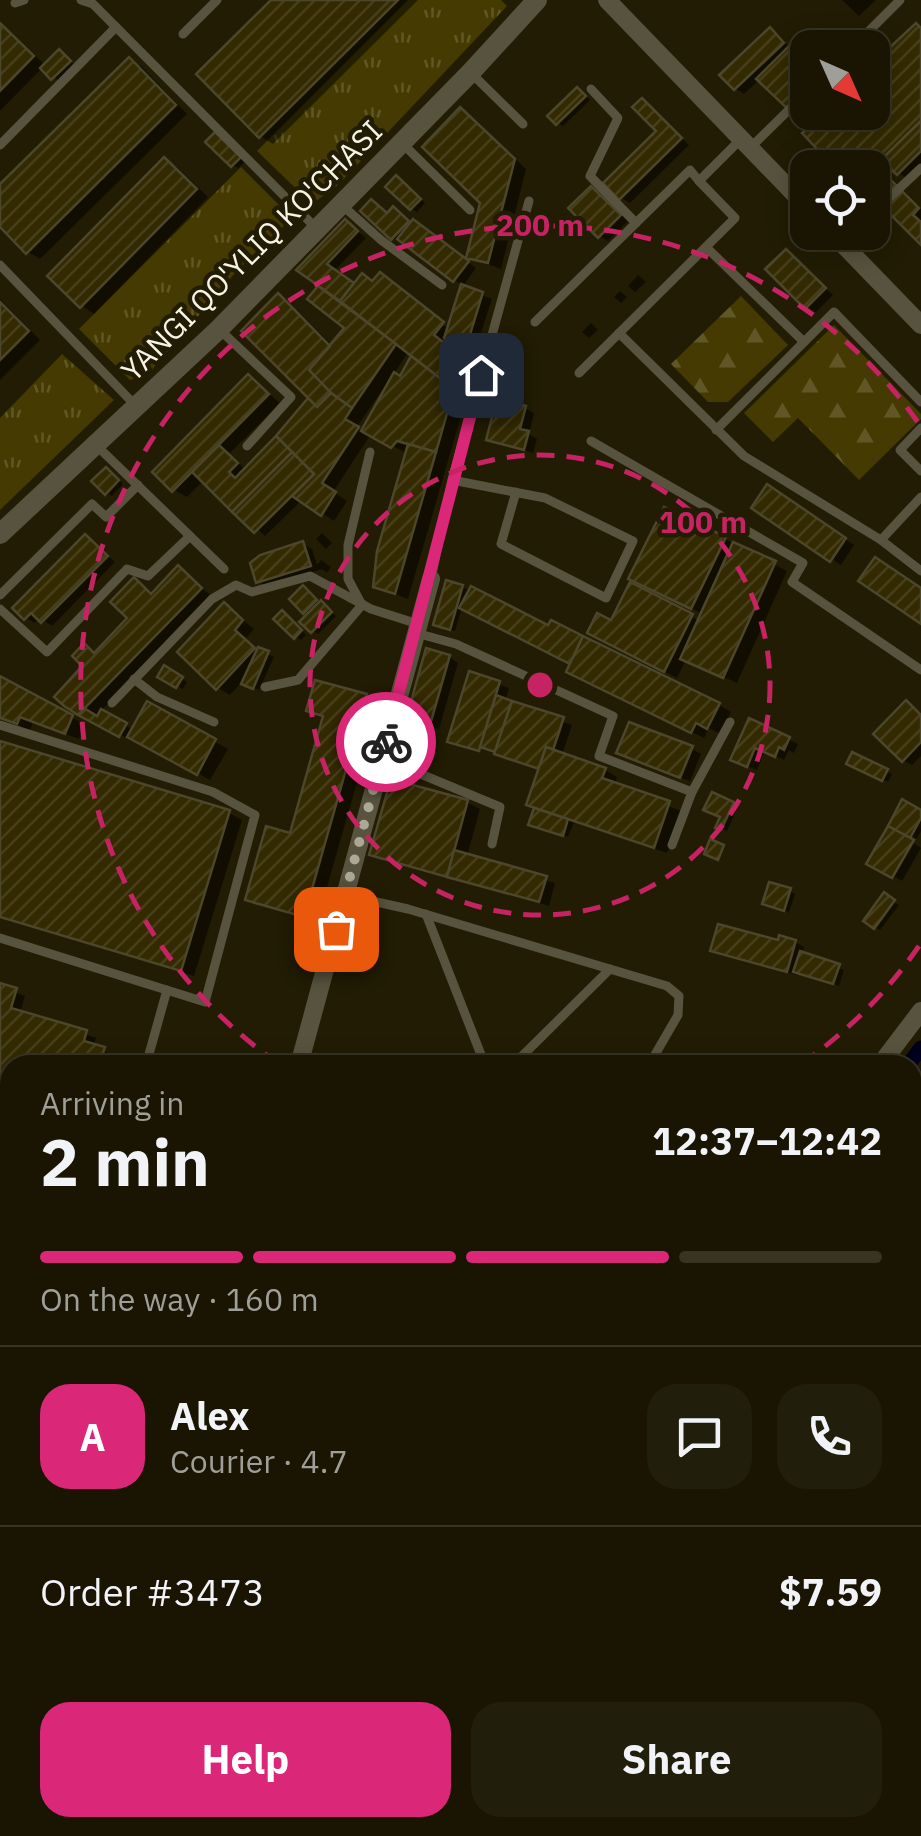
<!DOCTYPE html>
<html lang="en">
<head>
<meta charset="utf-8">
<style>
	:root { --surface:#191502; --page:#221e0c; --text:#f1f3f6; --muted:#9f9f99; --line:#373424; --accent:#db2777 }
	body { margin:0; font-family:"IBM Plex Sans",sans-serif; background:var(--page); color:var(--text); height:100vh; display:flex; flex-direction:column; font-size:38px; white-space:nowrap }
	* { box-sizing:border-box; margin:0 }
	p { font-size:32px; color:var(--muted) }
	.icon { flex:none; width:55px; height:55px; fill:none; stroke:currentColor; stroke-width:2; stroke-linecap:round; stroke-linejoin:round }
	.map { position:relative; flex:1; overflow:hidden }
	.drawer { position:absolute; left:0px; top:1055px; width:922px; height:782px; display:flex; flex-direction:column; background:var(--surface); border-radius:30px 30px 0 0; box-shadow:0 5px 25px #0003,0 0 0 2px var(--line) }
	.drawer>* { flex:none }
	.needle { width:65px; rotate:135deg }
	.controls { position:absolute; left:790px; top:30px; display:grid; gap:20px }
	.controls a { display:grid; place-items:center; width:100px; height:100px; border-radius:20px; background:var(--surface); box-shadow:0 5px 25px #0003,0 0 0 2px var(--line); font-size:50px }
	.pin { position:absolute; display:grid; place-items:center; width:85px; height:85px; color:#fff; margin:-42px; border-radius:20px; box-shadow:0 5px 15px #0006 }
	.courier { position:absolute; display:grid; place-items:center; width:100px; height:100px; margin:-50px; border:8px solid #db2777; border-radius:50%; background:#fff; color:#222; box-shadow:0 2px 12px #0007 }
	.head em { font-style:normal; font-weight:700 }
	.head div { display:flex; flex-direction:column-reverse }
	.head { display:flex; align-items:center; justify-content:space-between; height:170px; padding:0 40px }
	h1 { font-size:65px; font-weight:700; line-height:75px }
	.bar { display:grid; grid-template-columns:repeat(4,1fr); gap:15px 10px; align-content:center; height:120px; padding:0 40px }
	.bar i { height:12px; border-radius:8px; background:var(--line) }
	.bar .on { background:var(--accent) }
	.bar p { grid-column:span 4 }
	.line { display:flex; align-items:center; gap:25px; padding:0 40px; border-top:2px solid var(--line) }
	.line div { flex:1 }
	.round { display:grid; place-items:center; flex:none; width:105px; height:105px; border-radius:30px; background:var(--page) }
	.cta { display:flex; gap:20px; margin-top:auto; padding:20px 40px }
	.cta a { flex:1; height:115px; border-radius:30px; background:var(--accent); color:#fff; font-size:40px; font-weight:700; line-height:115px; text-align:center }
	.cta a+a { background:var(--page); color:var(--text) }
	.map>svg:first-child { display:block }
</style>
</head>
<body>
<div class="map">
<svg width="921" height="1836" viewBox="0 0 921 1836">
	<defs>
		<pattern id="grass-tufts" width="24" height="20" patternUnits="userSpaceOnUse" patternTransform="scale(2.5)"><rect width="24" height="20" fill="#453a01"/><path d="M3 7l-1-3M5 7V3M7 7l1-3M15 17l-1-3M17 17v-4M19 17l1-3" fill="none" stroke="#615726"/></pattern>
		<pattern id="forest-firs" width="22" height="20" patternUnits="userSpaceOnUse" patternTransform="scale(2.5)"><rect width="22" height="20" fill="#453a01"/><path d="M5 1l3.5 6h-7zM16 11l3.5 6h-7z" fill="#615726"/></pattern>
		<pattern id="building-hatch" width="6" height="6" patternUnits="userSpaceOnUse" patternTransform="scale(2.5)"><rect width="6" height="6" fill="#332a01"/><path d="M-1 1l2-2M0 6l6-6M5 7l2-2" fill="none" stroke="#473f1a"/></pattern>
	</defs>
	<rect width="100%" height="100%" fill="#211c03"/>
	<!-- grass -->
	<g fill="url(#grass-tufts)">
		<polygon points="408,0 501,0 507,6 339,184 312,204 257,151"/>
		<polygon points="241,167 292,218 235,273 149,373 130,380 79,329"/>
		<polygon points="62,354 114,400 0,510 0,418"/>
		<polygon points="921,1118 921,1563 913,1575 912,1129"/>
		<polygon points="372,1828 724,1828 718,1836 365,1836"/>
	</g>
	<!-- forest -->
	<g fill="url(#forest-firs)">
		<polygon points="741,296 788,345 728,402 708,402 671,364"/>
		<polygon points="834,325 921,414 921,419 859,480 798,418 773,442 744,413"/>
	</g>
	<!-- shadow -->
	<g fill="#0007" fill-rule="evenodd">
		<polygon points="274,0 418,0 273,144 260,136"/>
		<polygon points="842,0 876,0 859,16"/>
		<polygon points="0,21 46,66 60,52 75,65 59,81 43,67 0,111"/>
		<polygon points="921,29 921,165 907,179 893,168 887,173 921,209 921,241 878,198 872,198 872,168 812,127 760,79 744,94 735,88 770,30 791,48 798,41 809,48 808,112 872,112"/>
		<polygon points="129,60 142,67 187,114 40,259 28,252 0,224 0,187"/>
		<polygon points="583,93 590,100 563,126 558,123"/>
		<polygon points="642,101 689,145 630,203 620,197 660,131"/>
		<polygon points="460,111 473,118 526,169 501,269 469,257 483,202"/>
		<polygon points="221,138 245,162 238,168 232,165"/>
		<polygon points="165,160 177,167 208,197 94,314 82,306 51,276"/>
		<polygon points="402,181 425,203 417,212 411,208"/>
		<polygon points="592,189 628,221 608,241 599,236"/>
		<polygon points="399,213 476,268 463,286 400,238 398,241 393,238 388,216"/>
		<path d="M346 222 366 238 334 271 355 286 451 329 462 288 492 299 473 357 449 339 445 344 475 368 408 599 376 586 408 454 371 434 333 492 347 501 334 521 302 500 265 536 204 480 187 497 174 490 249 377 280 403 229 454 246 470 311 398 279 296 291 304 333 346 347 328 311 299 322 285 300 270ZM409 351 414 355 401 379 393 375ZM383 389 386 391 363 432 356 428Z"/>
		<polygon points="786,252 833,295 816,312 807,307"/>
		<polygon points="638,275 646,282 635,292 628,286"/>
		<polygon points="620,291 627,297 621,303 614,297"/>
		<polygon points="0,299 40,340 0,380"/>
		<polygon points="591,323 598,330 589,338 582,332"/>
		<polygon points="525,408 534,413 529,434 537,439 533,453 489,439"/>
		<polygon points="112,473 123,484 112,496 107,493"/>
		<polygon points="776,493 854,545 841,565 754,508"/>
		<polygon points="322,533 332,543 326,549 316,539"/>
		<polygon points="86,537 115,562 52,626 40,618 35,623 26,618"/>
		<polygon points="725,539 787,571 737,683 686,660 677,678 602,640 631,585 700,621 703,614 644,585"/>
		<polygon points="303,544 312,549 317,565 321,560 331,567 327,573 322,569 268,587 259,582"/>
		<polygon points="178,569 213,597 101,711 134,730 148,705 228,749 210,780 128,734 126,738 80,712 86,666 84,646 97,653 131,618 134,580 154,594"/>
		<polygon points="462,587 719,705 731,712 720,734 709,728 704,738 582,678 572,664 462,607 455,631 441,627"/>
		<polygon points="309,592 336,616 318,634 312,631 310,615 305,612"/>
		<polygon points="225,605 254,629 246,638 257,649 274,657 259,690 242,682 230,695 218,688"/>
		<polygon points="288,616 306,635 301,640 295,637"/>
		<polygon points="449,657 458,663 439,729 418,723 409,717"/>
		<polygon points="165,669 187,682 183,689 160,676"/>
		<polygon points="471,675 509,688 505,701 572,725 562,755 605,770 617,777 615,785 681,811 667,853 574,822 568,837 531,824 541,769 490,750 457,742"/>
		<polygon points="0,678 84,724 79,739 33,722 30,730 0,718"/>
		<polygon points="366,697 387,713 376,753 366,751 317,922 261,906 248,899 291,836 325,718 309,710"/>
		<polygon points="907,703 921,714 921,756 912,765 903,760"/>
		<polygon points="750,721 798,744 794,753 789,750 784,760 765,751 757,770 742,764"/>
		<polygon points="414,728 432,737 428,749 415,746"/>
		<polygon points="0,744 229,813 242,820 194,976 0,918"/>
		<polygon points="692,749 701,754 690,781 628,758"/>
		<polygon points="401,752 415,756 414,762 400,758"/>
		<polygon points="853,755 892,774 888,782 849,763"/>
		<polygon points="713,795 738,807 727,831 718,827 723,817"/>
		<polygon points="467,802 480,809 467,856 555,883 549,906 385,861 372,854"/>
		<polygon points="921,812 921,831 917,839 905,832 903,836 921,848 902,881 870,863"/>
		<polygon points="790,891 795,894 789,912 770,906"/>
		<polygon points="885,896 899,905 880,930 866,921"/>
		<polygon points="795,942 804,947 802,955 844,970 839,986 798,971 797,975 722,955 713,950"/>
		<polygon points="0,986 25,996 20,1013 96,1038 93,1047 113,1055 110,1065 10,1065 10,1080 0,1077"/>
		<polygon points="0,1314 10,1317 10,1381 0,1378"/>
		<polygon points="0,1411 10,1415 10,1430 0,1427"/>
		<polygon points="0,1539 10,1544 0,1569"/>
		<polygon points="108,1828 178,1828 175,1836 134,1836"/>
		<polygon points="262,1828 285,1828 281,1836 257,1836"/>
	</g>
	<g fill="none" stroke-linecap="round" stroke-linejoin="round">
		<!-- canal -->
		<g stroke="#00001e" stroke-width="15">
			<polyline points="908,1065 921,1048"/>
			<polyline points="318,1836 325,1828"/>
		</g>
		<!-- runway -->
		<g stroke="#6e6954" stroke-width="102">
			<polyline points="912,1699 921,1687"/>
			<polyline points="810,1836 816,1828"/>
		</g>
	</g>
	<!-- building -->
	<g fill="url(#building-hatch)" stroke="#4c462b" stroke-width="2.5">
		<polygon points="271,0 398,0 259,138 196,74"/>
		<polygon points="0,23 34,56 0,91"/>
		<polygon points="916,23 921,28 921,121 876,165 884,173 872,184 872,168 835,168 802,133 808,128 756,79 797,38 808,49 808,112 872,112 872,64"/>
		<polygon points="770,27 784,43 734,90 719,75"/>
		<polygon points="59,49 71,61 51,80 40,68"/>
		<polygon points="129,57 176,105 26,254 0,227 0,184"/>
		<polygon points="577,87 586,96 556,125 547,116"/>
		<polygon points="642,98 682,138 619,200 603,183 656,131 632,107"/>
		<polygon points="460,107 515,159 488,263 466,258 480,203 422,147"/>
		<polygon points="921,121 921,151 897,175 881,160"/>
		<polygon points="215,132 241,157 231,167 205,142"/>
		<polygon points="164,157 197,189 80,308 47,276"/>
		<polygon points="884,173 919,208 913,215 921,222 921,245 872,196 872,184"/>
		<polygon points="396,175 421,199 410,210 385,187"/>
		<polygon points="591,186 621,215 598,238 568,208"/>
		<polygon points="371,199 387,213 393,206 409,221 391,240 360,211"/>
		<polygon points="345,219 358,231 327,264 354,283 340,301 296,270"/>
		<polygon points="413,219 469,261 453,282 397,239"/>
		<polygon points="786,249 826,288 805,309 765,269"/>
		<polygon points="380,272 444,322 434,335 464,358 454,389 340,301 362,273 372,281"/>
		<polygon points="461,284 483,292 464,354 444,338"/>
		<polygon points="318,286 396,344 352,408 331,393 309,370 344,328 307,299"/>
		<polygon points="278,293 330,346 309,370 331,393 317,407 241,331"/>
		<polygon points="0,302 29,331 0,360"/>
		<polygon points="411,356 454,389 436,452 397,441 391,448 361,431 394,372 400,376"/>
		<polygon points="248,374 269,394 172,492 152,472"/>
		<polygon points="331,393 352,408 345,419 359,427 322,483 336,492 321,516 292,496 314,474 276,436 308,398 317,407"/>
		<polygon points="497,398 526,406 520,429 529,431 524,450 486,440"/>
		<polygon points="276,436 292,452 232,512 192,472 219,445 238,463 229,472 235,478"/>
		<polygon points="408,444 436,452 395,594 373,587 377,551"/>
		<polygon points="292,452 314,474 254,533 232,512"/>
		<polygon points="106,467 119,480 105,495 91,481"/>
		<polygon points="767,484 846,538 830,562 751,508"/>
		<polygon points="664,507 726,537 691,609 628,579"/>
		<polygon points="85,534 108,556 41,623 31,613 24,620 12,608"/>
		<polygon points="303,541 311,566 256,583 250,563 260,555"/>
		<polygon points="733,542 776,561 723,678 680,659"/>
		<polygon points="875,557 921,588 921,624 858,581"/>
		<polygon points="178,565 202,588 78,715 64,706 54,697 82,666 72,656 84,643 94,653 127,618 110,602 134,577 151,594"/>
		<polygon points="446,580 463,585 450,630 433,625"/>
		<polygon points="630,582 693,614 664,672 587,633 597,613 611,620"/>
		<polygon points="303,585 317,600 303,614 289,599"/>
		<polygon points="471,586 548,625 551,620 583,636 570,664 459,608"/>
		<polygon points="321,600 332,612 311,633 299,622"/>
		<polygon points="224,602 243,620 235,630 255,648 216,690 177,652"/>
		<polygon points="282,610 302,630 294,639 273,619"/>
		<polygon points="583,636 720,703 707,729 696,723 691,733 566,672"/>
		<polygon points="258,647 269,651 253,689 241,684"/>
		<polygon points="426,648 450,655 430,725 406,719"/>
		<polygon points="164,665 183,677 176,688 157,677"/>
		<polygon points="469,671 500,681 479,751 447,742"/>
		<polygon points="0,676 73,715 65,734 20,717 17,724 0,718"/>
		<polygon points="315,680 367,694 365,701 376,704 363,748 353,745 304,917 245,900 266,826 290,833 323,716 306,711"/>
		<polygon points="496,695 512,701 495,752 480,747"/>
		<polygon points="906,700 921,715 921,742 902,762 873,734"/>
		<polygon points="147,701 216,739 197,775 127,737"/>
		<polygon points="512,701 564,717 553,750 546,747 539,769 494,754"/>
		<polygon points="84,708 97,716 101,709 127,723 119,737 78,715"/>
		<polygon points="749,718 790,737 784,750 779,747 775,757 755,748 747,767 730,760"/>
		<polygon points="629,722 693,746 680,778 616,753"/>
		<polygon points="412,724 427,732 422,748 406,743"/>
		<polygon points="0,741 230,810 181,971 0,917"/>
		<polygon points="546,747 606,768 602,778 670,801 654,848 526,805"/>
		<polygon points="852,752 888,769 882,781 846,764"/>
		<polygon points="391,779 468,800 447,877 369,855"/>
		<polygon points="712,792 734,802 721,830 715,828 720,817 703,810"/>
		<polygon points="902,799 921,810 921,818 910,838 888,826"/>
		<polygon points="534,808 568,819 563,836 528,825"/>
		<polygon points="888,826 914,840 892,878 866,864"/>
		<polygon points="710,839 724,845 718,860 704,854"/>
		<polygon points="454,850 547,876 539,902 447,877"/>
		<polygon points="769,882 791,888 784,911 762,904"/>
		<polygon points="884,892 895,900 874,929 863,921"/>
		<polygon points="718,924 778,940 779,935 796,940 787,972 710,951"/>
		<polygon points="800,951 840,964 833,984 793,972"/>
		<polygon points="0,983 17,988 11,1008 87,1030 84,1041 105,1047 99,1065 10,1065 10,1079 0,1076"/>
		<polygon points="0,1106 10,1109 10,1180 0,1177"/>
		<polygon points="0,1203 10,1206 10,1277 0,1274"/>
		<polygon points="0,1311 10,1313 10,1343 0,1341"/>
		<polygon points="0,1341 10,1343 10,1359 3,1382 0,1381"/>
		<polygon points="0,1485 10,1488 10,1529 0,1525"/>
		<polygon points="3,1601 10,1603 10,1632 4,1646 0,1644 0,1610"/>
		<polygon points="129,1828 167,1828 165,1836 131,1836 127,1835"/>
	</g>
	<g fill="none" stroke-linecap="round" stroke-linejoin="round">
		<!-- service -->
		<g stroke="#57533e" stroke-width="9">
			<polyline points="81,0 93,4 315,227"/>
			<polyline points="15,3 24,0"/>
			<polyline points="183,34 217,0"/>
			<polyline points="852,48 900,0"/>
			<polyline points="471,73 523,124"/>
			<polyline points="591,89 618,118 590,176 636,223"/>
			<polyline points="0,145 116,27"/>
			<polyline points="404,145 470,210"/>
			<polyline points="750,148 808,91"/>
			<polyline points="343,206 381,240 442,285"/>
			<polyline points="872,214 921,168"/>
			<polyline points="842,244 853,232"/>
			<polyline points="706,247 804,342 716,430"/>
			<polyline points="0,265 135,405"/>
			<polyline points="535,322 690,170 699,181"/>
			<polyline points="221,331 291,397 247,446"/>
			<polyline points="619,333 744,456 881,540 921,571"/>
			<polyline points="804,342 834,312 921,402"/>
			<polyline points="579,373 735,218 699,181 741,139"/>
			<polyline points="921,428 900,450 921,471"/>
			<polyline points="591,441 803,563 792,582 921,670"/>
			<polyline points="97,446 224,569"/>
			<polyline points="452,480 545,498 633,541 606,598 501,544 516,492"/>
			<polyline points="881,540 921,497"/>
			<polyline points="431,579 452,480 529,201"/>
			<polyline points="0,595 92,504 106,517 138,485"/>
			<polyline points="0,609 47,652 127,569 148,576 190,536"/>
			<polyline points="416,633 456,644 613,716 599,756 692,792"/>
			<polyline points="134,679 157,697 214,722"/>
			<polyline points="265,687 298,680 362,605 348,579 348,545 370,452"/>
			<polyline points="112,703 212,599 236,585 252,592 310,576 371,609 418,624"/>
			<polyline points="0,725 213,792 255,815 205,1002 0,938"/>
			<polyline points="379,767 423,775 500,807 492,844"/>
			<polyline points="672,845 692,792 730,722"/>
			<polyline points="345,895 408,909 667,986 679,996 678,1015 649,1065"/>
			<polyline points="426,914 485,1065"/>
			<polyline points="146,1065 167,990"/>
			<polyline points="513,1065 610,969"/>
			<polyline points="912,1120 921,1110"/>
			<polyline points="0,1295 10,1297"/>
			<polyline points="354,1836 361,1828"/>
		</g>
		<!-- minor -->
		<g stroke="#57533e" stroke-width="18">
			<polyline points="607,0 808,208"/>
			<polyline points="831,232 921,325"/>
			<polyline points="299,1065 431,579"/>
			<polyline points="880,1065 921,1011"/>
			<polyline points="292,1836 298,1828"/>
		</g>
		<!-- tertiary -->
		<g stroke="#57533e" stroke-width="20">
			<polyline points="0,534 219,329 471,72 537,0"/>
			<polyline points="0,1665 3,1660 10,1661"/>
			<polyline points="84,1836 87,1828"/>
		</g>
	</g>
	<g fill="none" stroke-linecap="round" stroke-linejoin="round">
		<!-- done -->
		<polyline stroke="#aca895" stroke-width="10" stroke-dasharray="0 18" points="336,929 386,742"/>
		<!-- route -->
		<polyline stroke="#db2777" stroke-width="12" points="386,742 481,375"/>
	</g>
	<!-- distance rings -->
	<g fill="none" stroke="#c52362" stroke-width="5" stroke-dasharray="18 12">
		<circle cx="540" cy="685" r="230"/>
		<path d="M919 946A460 460 0 0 1 801 1064M279 1064A460 460 0 1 1 919 424"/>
	</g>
	<g text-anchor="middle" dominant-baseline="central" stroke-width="9" stroke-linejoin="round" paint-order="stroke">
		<!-- street labels -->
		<g font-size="30" fill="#f7f4e4" stroke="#211c03">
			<text transform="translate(251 250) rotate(-45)">YANGI QO'YLIQ KO'CHASI</text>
		</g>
	</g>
	<circle cx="540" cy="685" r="15" fill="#c52362" stroke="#211c03" stroke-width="5"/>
	<g font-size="30" text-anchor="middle" font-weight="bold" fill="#c52362" stroke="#211c03" stroke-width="9" stroke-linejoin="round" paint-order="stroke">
		<text x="540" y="236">200 m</text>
		<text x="703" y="533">100 m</text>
	</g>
</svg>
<div class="controls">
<a><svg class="needle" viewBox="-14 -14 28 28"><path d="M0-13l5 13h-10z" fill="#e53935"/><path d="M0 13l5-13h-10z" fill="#9f9f99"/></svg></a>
<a><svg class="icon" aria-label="locate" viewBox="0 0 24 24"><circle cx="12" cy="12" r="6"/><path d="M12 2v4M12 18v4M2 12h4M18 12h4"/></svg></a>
</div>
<div class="pin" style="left:336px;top:929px;background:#ea580c"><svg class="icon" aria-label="bag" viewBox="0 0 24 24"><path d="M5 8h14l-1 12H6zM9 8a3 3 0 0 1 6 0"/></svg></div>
<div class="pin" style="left:481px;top:375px;background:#1f2937"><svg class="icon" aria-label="home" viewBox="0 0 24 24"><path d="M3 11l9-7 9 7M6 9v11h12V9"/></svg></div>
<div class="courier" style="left:386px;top:742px"><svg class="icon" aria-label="bike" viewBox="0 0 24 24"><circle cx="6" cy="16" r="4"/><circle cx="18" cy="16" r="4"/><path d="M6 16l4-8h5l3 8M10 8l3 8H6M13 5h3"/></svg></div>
<section class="drawer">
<div class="head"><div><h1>2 min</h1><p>Arriving in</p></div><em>12:37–12:42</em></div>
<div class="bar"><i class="on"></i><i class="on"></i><i class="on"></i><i></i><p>On the way · 160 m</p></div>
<div class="line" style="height:180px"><b class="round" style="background:var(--accent);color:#fff">A</b><div><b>Alex</b><p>Courier · 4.7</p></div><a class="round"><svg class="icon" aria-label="chat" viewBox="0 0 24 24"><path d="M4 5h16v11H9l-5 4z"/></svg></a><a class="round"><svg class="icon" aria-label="phone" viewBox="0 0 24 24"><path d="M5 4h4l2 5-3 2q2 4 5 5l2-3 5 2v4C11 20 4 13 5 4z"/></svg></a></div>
<div class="line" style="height:130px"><div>Order #3473</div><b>$7.59</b></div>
<div class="cta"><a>Help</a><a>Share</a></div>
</section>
</div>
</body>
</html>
